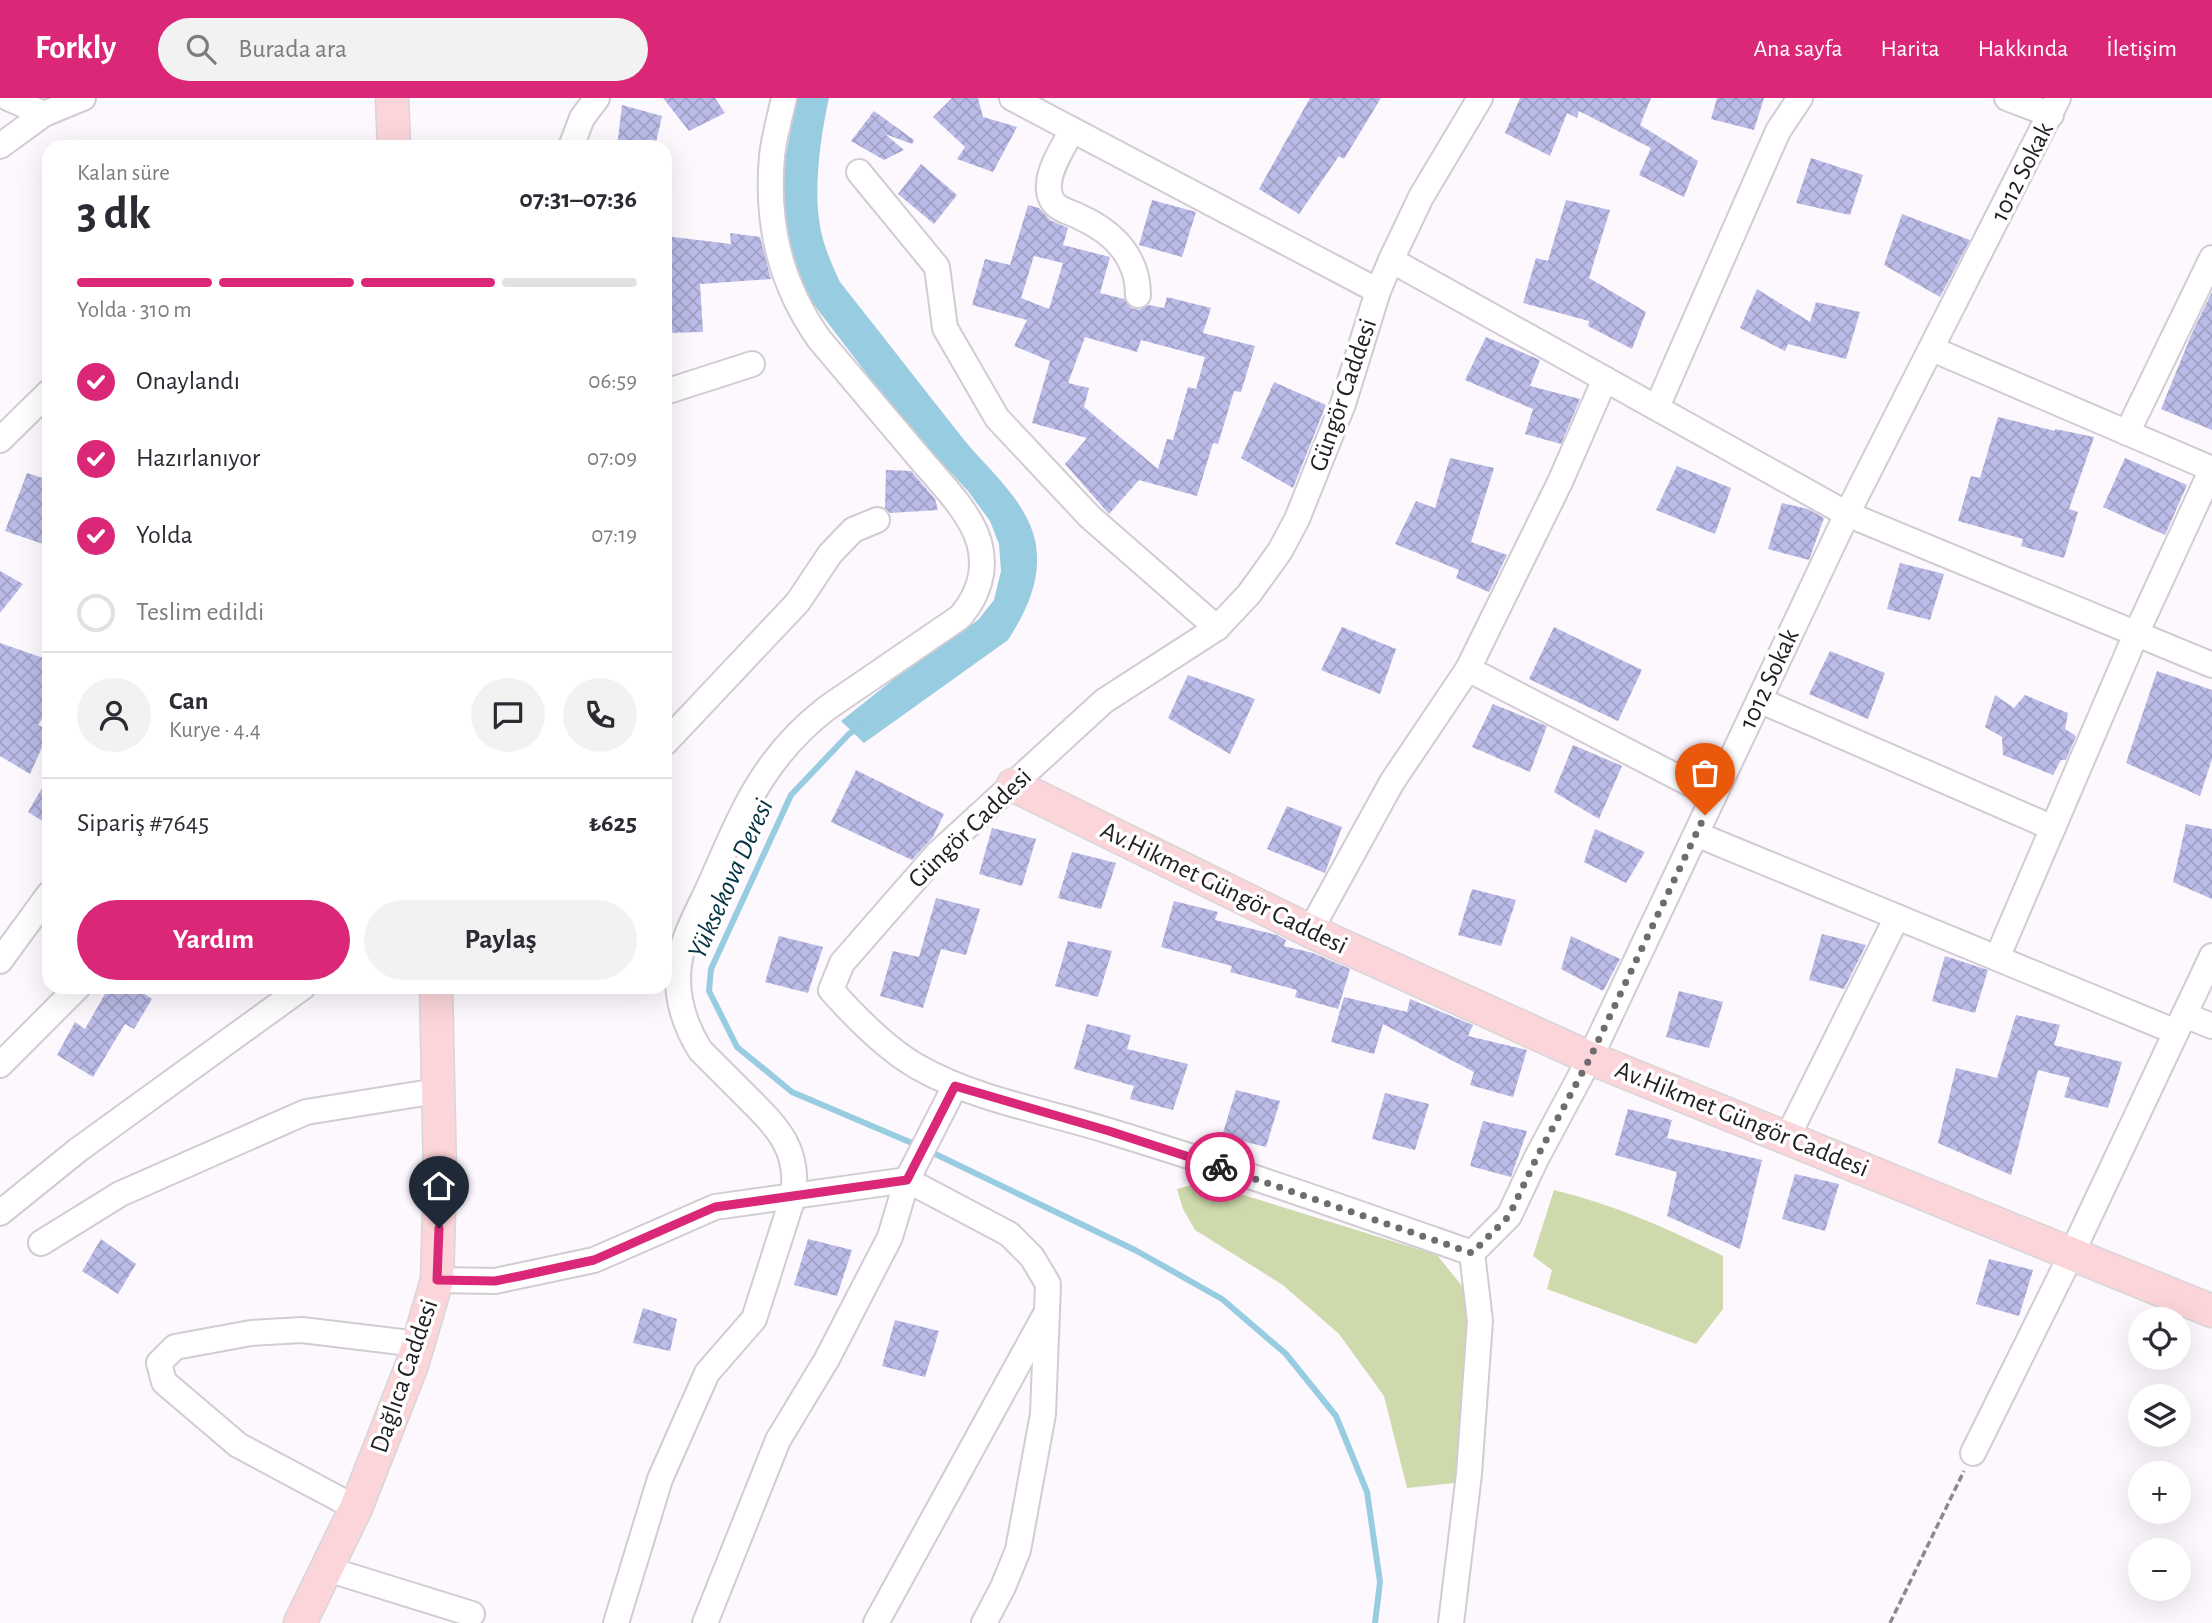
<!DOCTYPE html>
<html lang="tr">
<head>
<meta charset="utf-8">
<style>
	:root { --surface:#fff; --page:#f2f2f3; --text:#2b2b33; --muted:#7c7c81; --line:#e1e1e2; --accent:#db2777 }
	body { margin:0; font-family:"Alegreya Sans",sans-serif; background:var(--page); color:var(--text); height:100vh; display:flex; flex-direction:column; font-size:26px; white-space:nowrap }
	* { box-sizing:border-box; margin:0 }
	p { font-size:23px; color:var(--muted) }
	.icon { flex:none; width:38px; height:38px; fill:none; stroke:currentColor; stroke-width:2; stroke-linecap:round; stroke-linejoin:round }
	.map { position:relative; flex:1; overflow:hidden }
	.details { position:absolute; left:42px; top:42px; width:630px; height:854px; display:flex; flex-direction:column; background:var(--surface); border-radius:21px; box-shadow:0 7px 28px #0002 }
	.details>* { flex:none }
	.tools { position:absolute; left:2128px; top:1209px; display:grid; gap:14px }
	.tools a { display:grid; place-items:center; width:63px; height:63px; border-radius:50%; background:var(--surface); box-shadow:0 7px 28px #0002; font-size:35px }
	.pin { position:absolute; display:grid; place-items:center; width:60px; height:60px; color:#fff; margin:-72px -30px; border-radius:50% 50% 50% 0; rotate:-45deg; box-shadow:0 0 7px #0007 }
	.pin .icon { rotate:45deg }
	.courier { position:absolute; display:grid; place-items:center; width:70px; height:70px; margin:-35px; border:5px solid #db2777; border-radius:50%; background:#fff; color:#222; box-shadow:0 2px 9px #0007 }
	.headline em { font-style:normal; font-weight:700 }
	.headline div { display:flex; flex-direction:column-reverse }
	.headline { display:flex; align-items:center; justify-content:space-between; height:119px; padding:0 35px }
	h1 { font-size:46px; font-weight:700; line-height:52px }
	.bar { display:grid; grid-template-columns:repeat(4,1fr); gap:10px 7px; align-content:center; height:84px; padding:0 35px }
	.bar i { height:9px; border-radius:5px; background:var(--line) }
	.bar .active { background:var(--accent) }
	.bar p { grid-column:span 4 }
	.line { display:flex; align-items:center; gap:18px; padding:0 35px; border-top:2px solid var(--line) }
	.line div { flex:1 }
	.round { display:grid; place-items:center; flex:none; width:74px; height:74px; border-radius:37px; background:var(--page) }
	ol { padding:0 35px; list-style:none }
	li { display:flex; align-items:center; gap:21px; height:77px }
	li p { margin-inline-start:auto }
	li .icon { padding:7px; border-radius:50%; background:var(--accent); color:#fff; stroke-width:4 }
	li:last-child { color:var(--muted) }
	li i { width:38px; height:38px; border:4px solid var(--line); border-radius:50% }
	.cta { display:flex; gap:14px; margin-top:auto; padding:14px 35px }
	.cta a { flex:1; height:80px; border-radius:42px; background:var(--accent); color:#fff; font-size:28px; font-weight:700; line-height:80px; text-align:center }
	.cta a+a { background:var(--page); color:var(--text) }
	header { display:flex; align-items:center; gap:42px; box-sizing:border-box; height:98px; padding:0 35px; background:var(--accent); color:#fff }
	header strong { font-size:33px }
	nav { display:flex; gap:38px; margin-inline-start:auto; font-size:24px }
	.search { width:490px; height:63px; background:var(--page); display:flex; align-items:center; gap:18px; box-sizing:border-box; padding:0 24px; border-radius:38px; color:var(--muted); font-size:26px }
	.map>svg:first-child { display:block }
</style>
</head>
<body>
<header>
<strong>Forkly</strong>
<div class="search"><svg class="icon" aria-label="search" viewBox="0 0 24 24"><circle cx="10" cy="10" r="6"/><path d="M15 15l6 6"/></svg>Burada ara</div>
<nav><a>Ana sayfa</a><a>Harita</a><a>Hakkında</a><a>İletişim</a></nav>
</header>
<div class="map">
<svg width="2212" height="1525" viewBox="0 0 2212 1525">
	<defs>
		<pattern id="building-cross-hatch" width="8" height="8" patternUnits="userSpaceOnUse" patternTransform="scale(1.75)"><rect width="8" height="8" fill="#babbe7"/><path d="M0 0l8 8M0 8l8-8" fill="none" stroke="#a0a0c6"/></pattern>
	</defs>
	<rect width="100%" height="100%" fill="#fdf7fe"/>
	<!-- park -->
	<g fill="#ced9ac">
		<polygon points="1206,1083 1237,1095 1437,1157 1470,1198 1464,1384 1407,1390 1384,1298 1339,1236 1283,1187 1195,1132 1183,1111 1177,1091"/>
		<path d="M1554 1092C1615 1107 1667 1130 1723 1158V1211L1696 1246 1547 1191 1552 1172 1533 1158Z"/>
	</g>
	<!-- water -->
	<path fill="#98cce1" d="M797 0H829C821 34 814 87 819 121 821 142 831 165 840 184 882 237 923 290 965 343 990 373 1026 403 1035 442 1043 480 1027 512 1008 542L864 645 841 623 894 581 978 522 994 502 1001 473 999 446 990 423 968 393 902 322 802 191 791 172 785 132 782 78Z"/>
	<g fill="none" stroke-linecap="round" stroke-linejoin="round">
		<!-- stream -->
		<g stroke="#98cce1" stroke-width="6">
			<polyline points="858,630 849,636 791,697 711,871 709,893 737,949 792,994 919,1048"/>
			<polyline points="929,1053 1135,1152 1222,1201 1286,1256 1336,1318 1367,1394 1380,1484 1375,1525"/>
		</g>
	</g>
	<!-- building -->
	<g fill="url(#building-cross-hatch)" fill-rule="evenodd">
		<polygon points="663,0 715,0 725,15 689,33"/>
		<polygon points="952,0 978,0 983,19 1017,29 993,74 957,61 965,49 933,19"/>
		<polygon points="1310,0 1381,0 1344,61 1339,58 1299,116 1259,91"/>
		<polygon points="1520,0 1651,0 1640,27 1698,63 1684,99 1639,77 1651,50 1579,13 1577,20 1567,15 1550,58 1505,35"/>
		<polygon points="1717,0 1764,0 1754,32 1711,21"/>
		<polygon points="622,7 662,18 655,49 617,49"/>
		<polygon points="874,13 914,42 912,46 885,36 904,52 884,62 851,43"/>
		<polygon points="1811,60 1863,77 1850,117 1796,105"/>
		<polygon points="921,66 957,97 934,126 898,96"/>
		<polygon points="1152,102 1196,114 1182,159 1139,147"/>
		<polygon points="1566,102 1610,112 1589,180 1646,214 1632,251 1588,228 1589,223 1523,205 1536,160 1548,163"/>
		<path d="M1028 107 1039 110 1050 122 1068 130 1063 147 1110 159 1100 195 1124 201 1131 210 1139 212 1149 207 1164 210 1167 199 1211 210 1203 235 1255 248 1241 294 1234 293 1218 346 1213 345 1197 398 1139 382 1109 416 1065 366 1087 340 1032 325 1050 263 1014 248 1027 222 972 207 985 161 1010 167ZM1034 158 1063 165 1049 211 1021 200ZM1085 239 1137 254 1141 242 1205 259 1196 291 1188 289 1173 342 1167 341 1158 371 1084 309 1089 290 1068 285Z"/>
		<polygon points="1902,116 1970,142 1940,199 1884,167"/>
		<polygon points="730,135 760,139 771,181 700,186 703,234 665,235 665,138 731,146"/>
		<polygon points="1757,191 1810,224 1816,204 1860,214 1846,261 1788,246 1785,253 1740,230"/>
		<polygon points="2212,194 2212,332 2161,311 2192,235"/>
		<polygon points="1486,239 1540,262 1530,288 1580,301 1561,346 1525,336 1533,311 1465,282"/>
		<polygon points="1274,284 1326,307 1293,390 1241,360"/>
		<polygon points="1998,319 2055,333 2055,331 2094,339 2069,411 2078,414 2064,460 2021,448 2023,441 1958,423 1971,378 1980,380"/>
		<polygon points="1450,360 1494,370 1471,444 1507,457 1489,494 1456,480 1459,472 1395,446 1416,403 1435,410"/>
		<polygon points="2125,360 2187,387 2165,437 2103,409"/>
		<polygon points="1677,368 1731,390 1715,436 1656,412"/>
		<polygon points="886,372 911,373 935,401 938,412 890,415 885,410"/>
		<polygon points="27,375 49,382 49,448 5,433"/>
		<polygon points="1782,405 1808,411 1824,420 1809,462 1768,451"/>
		<polygon points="1900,465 1944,476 1930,522 1887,511"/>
		<polygon points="0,473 23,486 0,515"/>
		<polygon points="1342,529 1396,551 1380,596 1321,572"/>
		<polygon points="1554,529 1642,572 1618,623 1529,581"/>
		<polygon points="0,545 49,562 49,611 38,627 49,632 49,634 30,676 0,658"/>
		<polygon points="1830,553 1885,575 1868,621 1809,596"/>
		<polygon points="2157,573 2212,592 2212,661 2200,698 2126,665"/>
		<polygon points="1188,577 1255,601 1230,656 1168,620"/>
		<polygon points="1995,597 2014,610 2025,597 2068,615 2065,631 2076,638 2066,662 2061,662 2053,677 2003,657 2002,639 1985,629"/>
		<polygon points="1493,606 1547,628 1530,674 1472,649"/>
		<polygon points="1573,647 1622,668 1599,721 1554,694"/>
		<polygon points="856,672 944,716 933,739 912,762 831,724"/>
		<polygon points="49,678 49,727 28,714"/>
		<polygon points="1287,708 1342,729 1325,775 1267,751"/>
		<polygon points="2186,726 2212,731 2212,801 2173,784"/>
		<polygon points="992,730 1036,741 1022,788 979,776"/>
		<polygon points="1595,731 1645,754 1626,785 1584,764"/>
		<polygon points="1072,754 1116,765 1101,811 1058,800"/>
		<polygon points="1472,791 1516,802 1501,848 1458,837"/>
		<polygon points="936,800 980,811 966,857 941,851 923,910 880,898 893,853 919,859"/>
		<polygon points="1174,803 1218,814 1215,822 1277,837 1286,842 1284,848 1313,855 1350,871 1338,911 1295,899 1297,892 1230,874 1232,868 1161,849"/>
		<polygon points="1822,836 1866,847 1844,891 1809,882"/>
		<polygon points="779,838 823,849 808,895 765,884"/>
		<polygon points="1571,838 1620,861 1603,893 1561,871"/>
		<polygon points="1068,843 1112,853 1098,899 1055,888"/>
		<polygon points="1945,858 1988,872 1975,915 1932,903"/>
		<polygon points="109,889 134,889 152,901 134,931 125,926 93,979 57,957 75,924 85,931"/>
		<polygon points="1679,893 1723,904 1709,950 1666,939"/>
		<polygon points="1344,899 1407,914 1410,901 1473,927 1468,938 1527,952 1513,999 1470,987 1474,974 1383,926 1374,956 1331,944"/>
		<polygon points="2016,917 2060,927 2054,947 2122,964 2108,1010 2064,999 2070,980 2038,972 2011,1077 1938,1045 1956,970 1997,980"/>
		<polygon points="1087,926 1131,937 1127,951 1188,966 1173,1012 1130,1001 1134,988 1074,971"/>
		<polygon points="1236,992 1280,1003 1266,1049 1222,1038"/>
		<polygon points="1385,995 1429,1006 1415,1052 1372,1041"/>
		<polygon points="1628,1011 1672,1022 1667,1040 1762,1062 1740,1151 1667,1118 1677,1074 1615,1057"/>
		<polygon points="1483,1023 1527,1033 1511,1079 1470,1068"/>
		<polygon points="1795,1076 1839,1086 1825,1133 1782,1121"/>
		<polygon points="101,1141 136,1166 118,1196 82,1173"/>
		<polygon points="808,1141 852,1152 837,1198 794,1187"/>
		<polygon points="1989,1161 2033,1172 2019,1218 1976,1206"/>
		<polygon points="643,1210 677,1221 670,1253 633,1245"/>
		<polygon points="895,1222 939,1233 925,1279 882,1268"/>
	</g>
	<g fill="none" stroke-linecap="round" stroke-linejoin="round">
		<!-- minor casing -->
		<g stroke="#d2cbd4" stroke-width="28">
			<g id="minor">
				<polyline points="8,0 44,16"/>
				<polyline points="1012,0 1378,193"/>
				<polyline points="2007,0 2051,17"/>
				<path d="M1072 32C1064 48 1049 70 1049 87 1048 94 1051 103 1056 107 1062 113 1073 115 1080 119 1113 134 1138 159 1138 197"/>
				<polyline points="0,48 44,16 83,0"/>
				<polyline points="571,49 582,20 597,0"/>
				<polyline points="859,74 937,169 945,230 997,320 1090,419 1217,530"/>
				<polyline points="1391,162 1847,416 2212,567"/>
				<polyline points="1932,251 2212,371"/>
				<polyline points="665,294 752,266"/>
				<polyline points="1657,309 1778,33 1800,0"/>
				<polyline points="2127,335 2212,160"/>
				<polyline points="0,342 49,294"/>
				<polyline points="1468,571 1714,698"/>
				<polyline points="1759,602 2053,730"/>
				<polyline points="665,645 798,504 830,456 853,432 877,422"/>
				<polyline points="1696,736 2176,934"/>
				<polyline points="1310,833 1392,684 1468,571 1560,384 1605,281"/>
				<polyline points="1997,860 2136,536 2212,371"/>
				<polyline points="0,863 49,796"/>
				<polyline points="2184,917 2212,928"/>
				<polyline points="0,967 78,889"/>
				<polyline points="1787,1040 1897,819"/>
				<polyline points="0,1115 78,1052 303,889"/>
				<polyline points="41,1145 120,1096 306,1014 437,993"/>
				<path d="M1472 1155C1352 1113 1231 1070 1109 1033 1046 1013 976 1002 918 969 886 951 856 920 831 892L842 865 938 755 1104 603 1217 530 1249 496 1280 453 1297 421 1343 306 1378 193 1391 162 1421 99 1480 0"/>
				<polyline points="1472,1155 1509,1118 1536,1061 1590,960 1847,416 2058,0"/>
				<polyline points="437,1182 495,1183 594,1162 715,1109 907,1082 1009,1136 1032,1159 1048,1186 1043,1316 1018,1452 1003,1489 984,1525"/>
				<polyline points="1973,1355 2072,1155 2212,858"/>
				<polyline points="356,1410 238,1347 164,1284 159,1265 175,1249 251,1235 302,1232 418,1246"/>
				<polyline points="327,1471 472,1516"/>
				<path d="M616 1525 660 1381 707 1275 754 1221 793 1099C800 1052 779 1031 747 999 732 984 716 968 700 952 684 926 675 897 679 866 683 839 697 815 708 791 741 717 761 661 827 610L960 519C978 498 987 472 979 444 970 413 937 381 917 357 884 318 852 280 819 241 780 185 766 126 772 58 774 39 780 19 784 0"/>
				<polyline points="705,1525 778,1342 827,1261 890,1139 907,1082 955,988"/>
				<polyline points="876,1525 1044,1219"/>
				<polyline points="1451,1525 1469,1376 1480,1223 1472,1155"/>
			</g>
		</g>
		<!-- major casing -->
		<g stroke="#d7d7d7" stroke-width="35">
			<g id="major">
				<polyline points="392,0 394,49"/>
				<polyline points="1013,687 1310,833 1590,960 2212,1213"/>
				<polyline points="300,1525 356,1410 412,1267 437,1182 440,1078 436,889"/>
			</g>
		</g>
		<!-- path -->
		<polyline stroke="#8d888d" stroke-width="3.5" stroke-dasharray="7 3.5" stroke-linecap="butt" points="1890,1525 1964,1373"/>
		<!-- minor -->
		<use href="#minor" stroke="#fff" stroke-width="24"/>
		<!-- major -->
		<use href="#major" stroke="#fbd5d9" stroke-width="32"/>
	</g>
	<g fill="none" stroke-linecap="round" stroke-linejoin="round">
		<!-- done -->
		<polyline stroke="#6f6b70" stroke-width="7" stroke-dasharray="0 12.6" points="1220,1069 1472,1155 1509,1118 1536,1061 1590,960 1705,717"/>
		<!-- route -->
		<polyline stroke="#db2777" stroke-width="9" points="439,1130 437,1182 495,1183 520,1178 594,1162 715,1109 907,1082 955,988 1109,1033 1220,1069"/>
	</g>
	<g text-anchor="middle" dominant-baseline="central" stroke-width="7" stroke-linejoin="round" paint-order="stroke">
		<!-- street labels -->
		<g font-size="26" fill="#232023" stroke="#fff">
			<text transform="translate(2022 74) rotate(-63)">1012 Sokak</text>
			<text transform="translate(1343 297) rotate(-71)">Güngör Caddesi</text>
			<text transform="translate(1769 581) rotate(-65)">1012 Sokak</text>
			<text transform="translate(970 730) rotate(-44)">Güngör Caddesi</text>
			<text transform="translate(1224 790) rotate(26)">Av.Hikmet Güngör Caddesi</text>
			<text transform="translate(1742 1021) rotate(22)">Av.Hikmet Güngör Caddesi</text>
			<text transform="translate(404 1278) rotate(-71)">Dağlıca Caddesi</text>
		</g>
		<!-- water labels -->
		<g font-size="28" font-style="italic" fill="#023342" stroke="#fff">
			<text transform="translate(731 781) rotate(-66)">Yüksekova Deresi</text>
		</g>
	</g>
</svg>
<div class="tools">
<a><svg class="icon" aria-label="locate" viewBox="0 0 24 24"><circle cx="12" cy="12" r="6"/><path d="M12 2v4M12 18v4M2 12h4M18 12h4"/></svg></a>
<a><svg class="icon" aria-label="layers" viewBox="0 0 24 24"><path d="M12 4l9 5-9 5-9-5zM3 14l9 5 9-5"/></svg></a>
<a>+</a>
<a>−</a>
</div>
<div class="pin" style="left:1705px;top:717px;background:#ea580c"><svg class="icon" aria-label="bag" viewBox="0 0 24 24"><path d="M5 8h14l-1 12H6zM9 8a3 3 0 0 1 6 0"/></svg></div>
<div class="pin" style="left:439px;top:1130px;background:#1f2937"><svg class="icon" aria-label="home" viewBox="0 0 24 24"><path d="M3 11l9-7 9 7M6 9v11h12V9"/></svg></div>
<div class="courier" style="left:1220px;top:1069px"><svg class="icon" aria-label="bike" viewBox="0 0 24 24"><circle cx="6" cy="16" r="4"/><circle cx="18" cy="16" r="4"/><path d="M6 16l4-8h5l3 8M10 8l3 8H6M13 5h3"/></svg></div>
<section class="details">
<div class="headline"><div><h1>3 dk</h1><p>Kalan süre</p></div><em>07:31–07:36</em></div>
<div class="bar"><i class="active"></i><i class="active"></i><i class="active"></i><i></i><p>Yolda · 310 m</p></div>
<ol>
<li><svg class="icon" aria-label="check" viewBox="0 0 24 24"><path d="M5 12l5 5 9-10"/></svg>Onaylandı<p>06:59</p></li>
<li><svg class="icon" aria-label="check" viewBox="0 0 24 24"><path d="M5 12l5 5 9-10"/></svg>Hazırlanıyor<p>07:09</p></li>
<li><svg class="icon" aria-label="check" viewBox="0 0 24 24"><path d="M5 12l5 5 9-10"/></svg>Yolda<p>07:19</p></li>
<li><i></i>Teslim edildi</li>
</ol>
<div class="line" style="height:126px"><a class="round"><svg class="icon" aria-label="person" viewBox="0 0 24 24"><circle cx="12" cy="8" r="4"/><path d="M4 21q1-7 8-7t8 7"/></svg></a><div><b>Can</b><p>Kurye · 4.4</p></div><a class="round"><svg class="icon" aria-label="chat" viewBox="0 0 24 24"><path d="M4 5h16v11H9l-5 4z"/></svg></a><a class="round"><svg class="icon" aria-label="phone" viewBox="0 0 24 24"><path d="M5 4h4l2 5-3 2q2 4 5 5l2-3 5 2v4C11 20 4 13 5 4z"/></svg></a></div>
<div class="line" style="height:91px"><div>Sipariş #7645</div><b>₺625</b></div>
<div class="cta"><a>Yardım</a><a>Paylaş</a></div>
</section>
</div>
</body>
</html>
